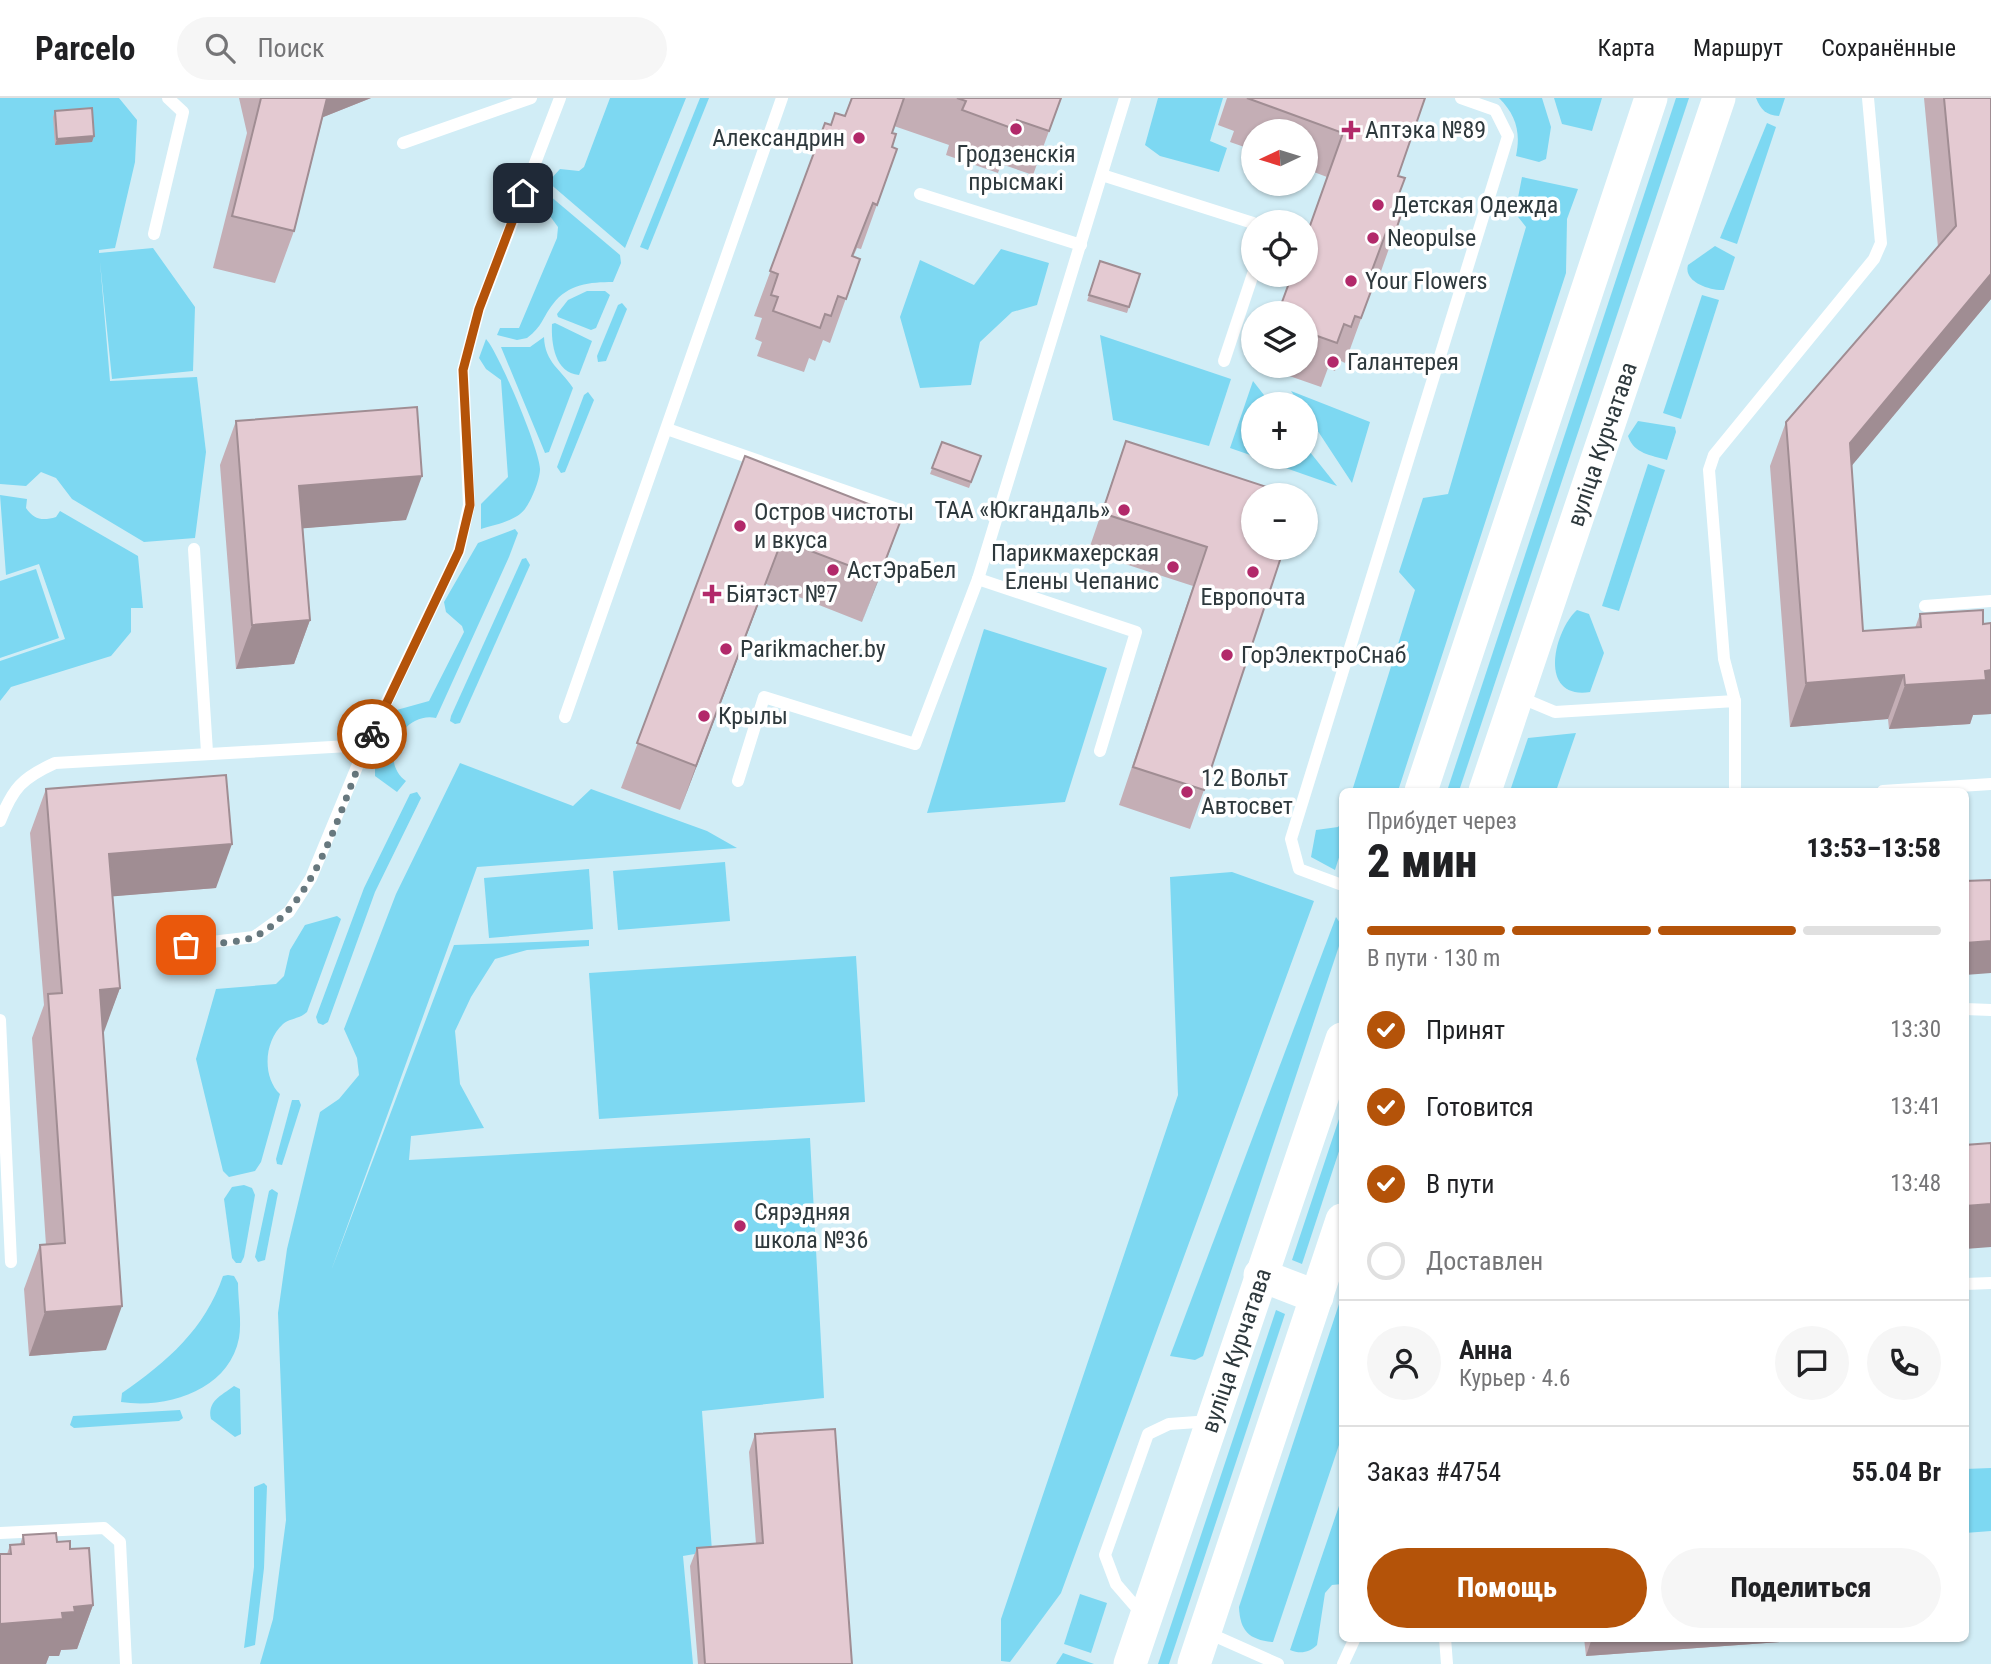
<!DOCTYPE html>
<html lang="ru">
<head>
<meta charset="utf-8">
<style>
	:root { --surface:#fff; --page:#f6f6f6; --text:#202124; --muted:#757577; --line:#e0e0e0; --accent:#b45309 }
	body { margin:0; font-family:"Roboto Condensed",sans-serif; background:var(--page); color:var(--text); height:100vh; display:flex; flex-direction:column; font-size:26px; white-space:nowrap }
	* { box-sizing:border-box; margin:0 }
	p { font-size:23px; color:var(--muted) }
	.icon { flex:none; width:38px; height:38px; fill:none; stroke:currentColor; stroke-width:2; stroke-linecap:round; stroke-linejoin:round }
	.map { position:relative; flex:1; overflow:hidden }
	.details { position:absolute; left:1339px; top:690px; width:630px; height:854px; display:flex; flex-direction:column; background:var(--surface); border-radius:10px; box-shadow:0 2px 5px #0004 }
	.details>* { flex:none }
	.needle { width:46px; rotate:266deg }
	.tools { position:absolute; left:1241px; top:21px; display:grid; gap:14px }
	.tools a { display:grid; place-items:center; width:77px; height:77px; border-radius:50%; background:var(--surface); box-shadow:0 2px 5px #0004; font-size:35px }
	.pin { position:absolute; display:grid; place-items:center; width:60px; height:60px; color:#fff; margin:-30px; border-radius:14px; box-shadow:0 4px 10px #0006 }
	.courier { position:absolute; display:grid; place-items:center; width:70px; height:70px; margin:-35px; border:5px solid #b45309; border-radius:50%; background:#fff; color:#222; box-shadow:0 2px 9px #0007 }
	.head em { font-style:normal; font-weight:800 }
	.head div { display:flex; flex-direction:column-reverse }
	.head { display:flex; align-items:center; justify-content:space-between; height:119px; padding:0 28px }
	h1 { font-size:46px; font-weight:800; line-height:52px }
	.bar { display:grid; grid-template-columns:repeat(4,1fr); gap:10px 7px; align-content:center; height:84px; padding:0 28px }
	.bar i { height:9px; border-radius:5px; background:var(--line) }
	.bar .active { background:var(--accent) }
	.bar p { grid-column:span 4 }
	.line { display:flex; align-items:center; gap:18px; padding:0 28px; border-top:2px solid var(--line) }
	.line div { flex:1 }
	.round { display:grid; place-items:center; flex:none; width:74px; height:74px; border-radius:37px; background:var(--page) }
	ol { padding:0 28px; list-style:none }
	li { display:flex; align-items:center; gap:21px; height:77px }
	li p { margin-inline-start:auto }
	li .icon { padding:7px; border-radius:50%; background:var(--accent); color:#fff; stroke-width:4 }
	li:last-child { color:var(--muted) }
	li i { width:38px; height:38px; border:4px solid var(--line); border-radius:50% }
	.cta { display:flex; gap:14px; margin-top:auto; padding:14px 28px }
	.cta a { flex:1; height:80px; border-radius:42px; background:var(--accent); color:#fff; font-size:28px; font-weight:800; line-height:80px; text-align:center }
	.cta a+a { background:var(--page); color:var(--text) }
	header { display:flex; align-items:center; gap:42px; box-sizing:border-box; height:98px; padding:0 35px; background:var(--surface); border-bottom:2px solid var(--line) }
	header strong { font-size:33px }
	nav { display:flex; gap:38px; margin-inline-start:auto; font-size:24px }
	.search { width:490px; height:63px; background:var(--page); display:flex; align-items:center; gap:18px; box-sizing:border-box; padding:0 24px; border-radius:38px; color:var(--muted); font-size:26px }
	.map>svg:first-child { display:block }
</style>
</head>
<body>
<header>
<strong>Parcelo</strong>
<div class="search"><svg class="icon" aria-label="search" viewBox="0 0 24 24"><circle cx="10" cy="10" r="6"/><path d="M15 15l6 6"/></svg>Поиск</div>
<nav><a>Карта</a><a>Маршрут</a><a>Сохранённые</a></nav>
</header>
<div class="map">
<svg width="1991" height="1566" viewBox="0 0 1991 1566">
	<rect width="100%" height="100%" fill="#d1edf6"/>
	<!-- green -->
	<g fill="#7dd8f2">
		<polygon points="0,0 119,0 137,22 135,64 115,150 99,152 99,155 153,150 195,209 193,273 112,281 100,164 110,283 197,279 206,354 195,440 144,444 72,401 56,380 41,374 26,388 0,386"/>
		<polygon points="610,0 686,0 625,150 548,84 560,71 579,73 584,69"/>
		<polygon points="700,0 709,0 648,152 640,149"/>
		<polygon points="1158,0 1223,0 1210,43 1227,50 1219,74 1160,58 1145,47"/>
		<path d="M1499 0H1542L1551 29 1546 61 1539 64 1516 58C1521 34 1516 17 1499 0Z"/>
		<polygon points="1554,0 1602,0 1592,33 1562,26"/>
		<polygon points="1676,0 1689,0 1459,693 1447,693"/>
		<path d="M1756 0H1785L1779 18C1766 17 1761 12 1756 0Z"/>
		<polygon points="1767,25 1776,29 1737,146 1720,140"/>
		<polygon points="1522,79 1578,91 1567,121 1566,175 1398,693 1362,690 1352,693 1415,492 1399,474 1423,400 1448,396 1526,129 1515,115"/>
		<path d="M543 92 620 157 621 165 613 184C590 184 568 186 553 206 542 220 543 228 527 240L517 242 497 237 500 230H519L557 140 558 129 539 103Z"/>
		<path d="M1715 148 1735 159 1724 192C1710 193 1683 184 1688 167Z"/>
		<polygon points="1001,151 1049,165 1037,207 1012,214 980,244 971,287 920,290 900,219 920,162 974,187"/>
		<polygon points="587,193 605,193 610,197 596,230 591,232 558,219 557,216 568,202"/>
		<polygon points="1702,197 1719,202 1681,321 1663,315"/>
		<polygon points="622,205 627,211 606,263 598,264 597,258 618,207"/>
		<path d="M555 225 592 243 579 277C555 275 551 246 552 226Z"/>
		<polygon points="1100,237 1231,281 1209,348 1113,322"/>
		<path d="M544 239C545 265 561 271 573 290L549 354 545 355 501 249H530Z"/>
		<path d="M486 241C499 255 540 353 540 371 540 382 531 403 525 411 516 423 494 427 481 431V406L508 379 501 282 486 271 479 260Z"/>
		<polygon points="1253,283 1271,306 1253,306 1253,358 1230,350"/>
		<polygon points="1291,293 1370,324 1352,385 1306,315 1306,306 1300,306"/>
		<polygon points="588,294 594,302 565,374 561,375 557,369 584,297"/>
		<path d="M1638 323 1675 329 1676 334 1667 362C1651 357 1634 356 1628 338Z"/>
		<polygon points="1306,349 1337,388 1254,359 1306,359"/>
		<polygon points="1648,366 1665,372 1619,513 1602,508"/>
		<path d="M0 397 27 401 26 410C34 422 43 423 56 419L60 413 138 458 143 510H131V534L111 558 11 589 0 603V563L65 541 39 466 6 477Z"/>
		<path d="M515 431 518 435 509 459 436 620C403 613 377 662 406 683L397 694 375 678V662L393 613 429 603 464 534 462 528 446 514 444 504 478 445Z"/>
		<polygon points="526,460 530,467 460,625 455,626 450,623 451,618 522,461"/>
		<polygon points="36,471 59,540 0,560 0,483"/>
		<path d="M1577 512 1589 516 1604 555 1590 594C1538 602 1553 534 1577 512Z"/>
		<polygon points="984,531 1107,570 1065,704 927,715"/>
		<polygon points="1576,635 1556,693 1510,693 1528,640"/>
		<polygon points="460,665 573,708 591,691 707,733 737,750 477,769 331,1173 454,847 589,842 589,848 527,852 495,861 471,899 455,933 460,986 484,1030 411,1038 409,1062 810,1040 824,1300 702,1313 712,1453 683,1458 693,1566 260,1566 273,1521 286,1422 278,1215 287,1151 320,1014 339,1001 359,977 357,960 344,931 396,796"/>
		<polygon points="417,694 421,700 375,794 328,924 323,927 318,925 316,919 364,790 410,696"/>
		<polygon points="1342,724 1342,750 1335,772 1311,759 1316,732 1338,729"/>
		<polygon points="725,764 730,823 618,832 613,773"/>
		<polygon points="589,771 593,831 489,840 484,780"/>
		<polygon points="1232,774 1314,803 1061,1495 1010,1564 1001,1563 1001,1521 1178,997 1170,779"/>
		<path d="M337 818 341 821 307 914C300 921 290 920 283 926 264 943 262 979 280 996L261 1064 255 1073 229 1079 223 1073 196 961 216 891 276 886 284 878 290 852 305 827Z"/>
		<polygon points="1336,819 1342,828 1342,839 1203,1258 1195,1262 1170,1258"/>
		<polygon points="856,858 865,1004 599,1021 589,875"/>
		<polygon points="292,1002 299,1002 301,1007 282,1067 277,1066 276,1061"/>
		<polygon points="1342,1012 1342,1044 1302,1166 1292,1162"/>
		<polygon points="244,1087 252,1090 255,1097 244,1159 241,1165 236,1165 232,1160 224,1101 232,1089"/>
		<polygon points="272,1091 278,1095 265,1162 258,1164 255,1159 269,1093"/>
		<path d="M228 1177 234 1178 238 1185C238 1202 242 1224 239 1240 229 1292 168 1311 121 1304L122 1295C167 1264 205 1231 223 1178Z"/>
		<path d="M1342 1197V1338L1273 1544C1249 1542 1240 1533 1239 1509Z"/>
		<polygon points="1276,1212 1285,1216 1169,1566 1158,1566"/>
		<path d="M234 1288 240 1291 241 1336 235 1339 211 1321C207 1303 221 1298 234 1288Z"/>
		<polygon points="180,1312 183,1320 179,1323 74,1330 70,1327 73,1318"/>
		<polygon points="1991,1370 1991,1433 1965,1435 1965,1371"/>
		<polygon points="264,1385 267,1388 264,1470 255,1547 244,1550 254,1469 254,1389"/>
		<path d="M1342 1399V1486L1332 1487 1325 1495 1317 1547C1309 1555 1300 1556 1290 1552Z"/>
		<polygon points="1080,1496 1107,1505 1091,1555 1064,1546"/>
		<polygon points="1063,1555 1094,1566 1056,1566"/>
	</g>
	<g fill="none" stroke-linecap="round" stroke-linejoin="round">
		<!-- lane -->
		<g stroke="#fff" stroke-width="12">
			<polyline points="403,45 531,0"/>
			<polyline points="1102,77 1253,125"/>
			<polyline points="920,96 1081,147"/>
			<polyline points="154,136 183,14 168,0"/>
			<polyline points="1224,263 1253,176"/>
			<polyline points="667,331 900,412"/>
			<polyline points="194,451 207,654"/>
			<polyline points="978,481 1136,534 1100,653"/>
			<polyline points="1925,508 1991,503"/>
			<polyline points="1517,598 1555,614 1735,603 1735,693"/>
			<polyline points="1735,603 1724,561 1709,372 1714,357 1874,161 1881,145 1868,0"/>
			<polyline points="565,619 782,0"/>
			<polyline points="738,683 764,599 915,646 978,481 1125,0"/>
			<polyline points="1883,693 1991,686"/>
			<path d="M0 723C13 690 22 680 55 665L366 647"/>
			<polyline points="1342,787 1299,771 1291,741 1508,38 1495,12 1461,0"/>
			<polyline points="186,847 254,839 289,814 311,780 366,647 459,453 469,407 463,272 479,211 560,0"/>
			<polyline points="1965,911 1991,912"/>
			<polyline points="0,922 11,1164"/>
			<polyline points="1965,1186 1991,1185"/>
			<polyline points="0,1435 104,1430 120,1444 126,1566"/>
			<polyline points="1142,1516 1116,1486 1105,1457 1148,1336 1169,1326 1211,1323"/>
			<polyline points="1206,1534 1278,1566"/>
			<polyline points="1445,1540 1447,1566"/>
			<polyline points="1343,1566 1355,1540"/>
		</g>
		<!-- secondary -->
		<g stroke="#fff" stroke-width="33">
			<polyline points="1421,693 1651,0"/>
			<path id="s1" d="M1485 693 1719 0"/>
			<polyline points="1260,1177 1317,1199"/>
			<path id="s2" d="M1130 1566 1342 941"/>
			<polyline points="1194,1566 1342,1122"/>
		</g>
	</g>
	<!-- wall -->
	<g fill="#c4aeb5">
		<polygon points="239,0 371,0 323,19 294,133 275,185 213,170 247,35"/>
		<polygon points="851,0 1061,0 1033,77 1001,66 998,75 946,57 949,47 894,28 892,35 892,49 897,51 861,151 857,150 853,159 860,161 830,245 823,242 815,263 809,260 804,274 757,258 762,244 755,241 762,220 754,218 825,25 831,27 845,18"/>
		<polygon points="1227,0 1423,0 1398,78 1399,96 1407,99 1379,179 1371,176 1368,183 1374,185 1345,265 1339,262 1335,273 1328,270 1321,289 1261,268 1306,268 1306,215 1327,79 1306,71 1306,33 1253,33 1253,52 1230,44 1234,33 1218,27"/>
		<polygon points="1924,0 1991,0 1991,201 1851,368 1863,533 1915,530 1920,516 1983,526 1991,525 1991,616 1973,617 1970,626 1889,631 1888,621 1790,629 1770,368 1786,324 1938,149"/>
		<polygon points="55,13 94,38 92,44 55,47 53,19"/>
		<polygon points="1100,163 1140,176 1127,215 1087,203"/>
		<polygon points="236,323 406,422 303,430 310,522 294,566 236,571 220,367"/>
		<polygon points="1126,343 1291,397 1204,692 1190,731 1119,707 1193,488 1088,454"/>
		<polygon points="942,344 981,358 969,390 930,376"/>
		<polygon points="745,358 902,419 862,524 766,486 680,712 621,690"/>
		<polygon points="46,691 216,790 113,798 120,890 103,934 106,1252 29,1258 24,1191 40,1147 46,1147 32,940 44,907 30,735"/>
		<polygon points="755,1336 852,1566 698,1566 690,1468 697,1450 756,1446 749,1354"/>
		<polygon points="23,1437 57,1444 70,1451 93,1507 77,1551 61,1552 59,1558 49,1558 46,1566 0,1566 7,1456 10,1447 20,1447"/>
		<polygon points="1584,1540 1807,1540 1806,1542 1586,1558"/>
	</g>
	<!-- shaded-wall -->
	<g fill="#a08d93">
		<polygon points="324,0 371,0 316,22"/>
		<polygon points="94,38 92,44 55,47 57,41"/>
		<polygon points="1991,176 1991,201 1834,389 1850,345"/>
		<polygon points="422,378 406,422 283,432 299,388"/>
		<polygon points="902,419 886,463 862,524 879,479"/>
		<polygon points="782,442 766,486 680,712 696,668"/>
		<polygon points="310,522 294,566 236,571 252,527"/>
		<polygon points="1991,572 1991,616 1973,617 1970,626 1889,631 1905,587"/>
		<polygon points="1904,577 1888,621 1790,629 1806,585"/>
		<polygon points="232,746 216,790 93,800 109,756"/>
		<polygon points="1991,843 1991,875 1965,877 1965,845"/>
		<polygon points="120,890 104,934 84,936 100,892"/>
		<polygon points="1991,1106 1991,1149 1965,1151 1965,1108"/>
		<polygon points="122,1208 106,1252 29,1258 45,1214"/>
		<polygon points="93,1507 77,1551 61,1552 59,1558 49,1558 46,1566 0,1566 0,1526 62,1515 74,1509"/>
		<polygon points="1592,1540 1807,1540 1806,1542 1586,1558"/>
	</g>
	<!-- building -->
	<g fill="#e4cad2" stroke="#a08d93" stroke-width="2">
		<polygon points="261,0 327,0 294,133 232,118"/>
		<polygon points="852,0 904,0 892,35 896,36 892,49 897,51 877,107 873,105 852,158 860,161 846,201 838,198 831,218 825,216 820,230 773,213 778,199 771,197 778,176 770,173 825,25 831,27 835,15 845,18"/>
		<polygon points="957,0 1061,0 1049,33 1017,22 1014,31 962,12 966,3"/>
		<polygon points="1247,0 1425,0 1398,78 1405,80 1399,96 1407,99 1395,135 1387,132 1368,183 1374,185 1361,220 1355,218 1351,229 1344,226 1337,245 1306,234 1306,215 1278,215 1292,177 1306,177 1306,139 1343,35"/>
		<polygon points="1944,0 1991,0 1991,176 1850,345 1863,533 1921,529 1920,516 1983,512 1983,526 1991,525 1991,572 1985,573 1986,582 1905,587 1904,577 1806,585 1786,324 1956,128"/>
		<polygon points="92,10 94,38 57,41 55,13"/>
		<polygon points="1100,163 1140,176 1129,209 1089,197"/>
		<polygon points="417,309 422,378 299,388 310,522 252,527 236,323"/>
		<polygon points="1126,343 1291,397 1253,397 1253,450 1284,450 1204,692 1133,669 1207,449 1102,415"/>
		<polygon points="942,344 981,358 971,384 932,370"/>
		<polygon points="745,358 902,419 879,479 782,442 696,668 637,645"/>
		<polygon points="226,677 232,746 109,756 120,890 100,892 122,1208 45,1214 40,1147 65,1145 48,896 62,895 46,691"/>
		<polygon points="1991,782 1991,843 1965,845 1965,783"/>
		<polygon points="1991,1045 1991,1106 1965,1108 1965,1047"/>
		<polygon points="835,1331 852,1566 705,1566 697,1450 763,1445 755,1336"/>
		<polygon points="56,1435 57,1444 70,1443 70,1451 89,1450 93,1507 74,1509 75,1514 62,1515 63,1521 0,1526 0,1456 11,1456 10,1447 24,1446 23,1437"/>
	</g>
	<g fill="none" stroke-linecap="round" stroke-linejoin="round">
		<!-- done -->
		<path stroke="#67787e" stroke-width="7" stroke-dasharray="0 12.6" d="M186 847C204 845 241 846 256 838 321 804 342 699 372 636"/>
		<!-- route -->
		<polyline stroke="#b45309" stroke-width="9" points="372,636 459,453 470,407 463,272 479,211 523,95"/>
	</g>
	<!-- markers -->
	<g fill="#b2296a" stroke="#fff" stroke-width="2.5">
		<circle cx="1016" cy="31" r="7"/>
		<path d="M1347.5 21.5h7v7h7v7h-7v7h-7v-7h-7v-7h7z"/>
		<circle cx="859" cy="40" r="7"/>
		<circle cx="1378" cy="107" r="7"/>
		<circle cx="1373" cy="140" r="7"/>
		<circle cx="1351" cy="183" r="7"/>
		<circle cx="1333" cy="264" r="7"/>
		<circle cx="1124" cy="412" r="7"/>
		<circle cx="740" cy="428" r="7"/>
		<circle cx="1173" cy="469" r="7"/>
		<circle cx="833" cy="472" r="7"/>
		<circle cx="1253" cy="474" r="7"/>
		<path d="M708.5 485.5h7v7h7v7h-7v7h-7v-7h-7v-7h7z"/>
		<circle cx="726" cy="551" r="7"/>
		<circle cx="1227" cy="557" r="7"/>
		<circle cx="704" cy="618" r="7"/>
		<circle cx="1187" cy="694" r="7"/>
		<circle cx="740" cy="1128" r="7"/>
	</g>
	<g text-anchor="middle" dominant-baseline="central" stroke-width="7" stroke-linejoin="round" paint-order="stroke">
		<!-- poi labels -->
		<g font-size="24" fill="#2e393d" stroke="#fff" text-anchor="start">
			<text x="1365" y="32">Аптэка №89</text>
			<text x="845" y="40" text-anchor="end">Александрин</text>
			<text x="1016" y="56" text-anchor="middle">Гродзенскія<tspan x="1016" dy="28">прысмакі</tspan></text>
			<text x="1392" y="107">Детская Одежда</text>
			<text x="1387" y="140">Neopulse</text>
			<text x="1365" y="183">Your Flowers</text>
			<text x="1347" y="264">Галантерея</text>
			<text x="1110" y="412" text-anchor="end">ТАА «Юкгандаль»</text>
			<text x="754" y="414">Остров чистоты<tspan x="754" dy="28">и вкуса</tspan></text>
			<text x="1159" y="455" text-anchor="end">Парикмахерская<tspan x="1159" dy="28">Елены Чепанис</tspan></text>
			<text x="847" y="472">АстЭраБел</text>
			<text x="726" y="496">Біятэст №7</text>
			<text x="1253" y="499" text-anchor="middle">Европочта</text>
			<text x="740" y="551">Parikmacher.by</text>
			<text x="1241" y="557">ГорЭлектроСнаб</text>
			<text x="718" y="618">Крылы</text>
			<text x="1201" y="680">12 Вольт<tspan x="1201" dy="28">Автосвет</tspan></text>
			<text x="754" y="1114">Сярэдняя<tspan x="754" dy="28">школа №36</tspan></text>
		</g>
		<!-- street labels -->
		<g font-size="24" fill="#2e393d" stroke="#fff">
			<text stroke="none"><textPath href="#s1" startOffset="366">вуліца Курчатава</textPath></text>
			<text stroke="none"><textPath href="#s2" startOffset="331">вуліца Курчатава</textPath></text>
		</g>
	</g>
</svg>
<div class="tools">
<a><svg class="needle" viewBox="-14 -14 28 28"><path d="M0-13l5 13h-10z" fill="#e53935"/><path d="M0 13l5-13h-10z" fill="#757577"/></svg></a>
<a><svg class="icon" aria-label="locate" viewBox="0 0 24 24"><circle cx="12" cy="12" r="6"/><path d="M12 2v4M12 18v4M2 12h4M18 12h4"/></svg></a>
<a><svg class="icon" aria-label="layers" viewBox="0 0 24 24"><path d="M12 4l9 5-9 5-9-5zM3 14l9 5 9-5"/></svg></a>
<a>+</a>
<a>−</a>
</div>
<div class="pin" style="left:186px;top:847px;background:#ea580c"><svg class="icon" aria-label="bag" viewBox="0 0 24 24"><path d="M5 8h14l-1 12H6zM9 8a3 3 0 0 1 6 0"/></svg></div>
<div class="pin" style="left:523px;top:95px;background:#1f2937"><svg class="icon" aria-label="home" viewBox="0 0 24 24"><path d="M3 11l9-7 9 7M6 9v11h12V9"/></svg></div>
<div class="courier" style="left:372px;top:636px"><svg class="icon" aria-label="bike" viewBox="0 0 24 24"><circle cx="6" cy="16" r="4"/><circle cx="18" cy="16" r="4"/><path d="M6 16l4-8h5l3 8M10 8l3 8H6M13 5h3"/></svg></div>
<section class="details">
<div class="head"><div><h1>2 мин</h1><p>Прибудет через</p></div><em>13:53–13:58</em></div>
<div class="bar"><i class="active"></i><i class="active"></i><i class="active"></i><i></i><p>В пути · 130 m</p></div>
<ol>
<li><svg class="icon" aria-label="check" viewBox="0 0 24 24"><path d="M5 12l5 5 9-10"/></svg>Принят<p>13:30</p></li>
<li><svg class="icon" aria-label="check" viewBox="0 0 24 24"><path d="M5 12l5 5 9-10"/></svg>Готовится<p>13:41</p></li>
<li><svg class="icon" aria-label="check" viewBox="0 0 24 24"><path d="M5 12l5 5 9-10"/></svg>В пути<p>13:48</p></li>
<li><i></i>Доставлен</li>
</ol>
<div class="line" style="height:126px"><a class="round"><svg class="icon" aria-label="person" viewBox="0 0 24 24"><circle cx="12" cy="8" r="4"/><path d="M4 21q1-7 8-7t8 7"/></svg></a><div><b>Анна</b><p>Курьер · 4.6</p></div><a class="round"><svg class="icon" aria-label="chat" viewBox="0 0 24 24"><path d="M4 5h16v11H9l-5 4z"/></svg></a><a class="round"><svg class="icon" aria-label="phone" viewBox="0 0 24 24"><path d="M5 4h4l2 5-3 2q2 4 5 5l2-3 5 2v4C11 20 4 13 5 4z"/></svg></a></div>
<div class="line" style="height:91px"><div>Заказ #4754</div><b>55.04 Br</b></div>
<div class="cta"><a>Помощь</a><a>Поделиться</a></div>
</section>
</div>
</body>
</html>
